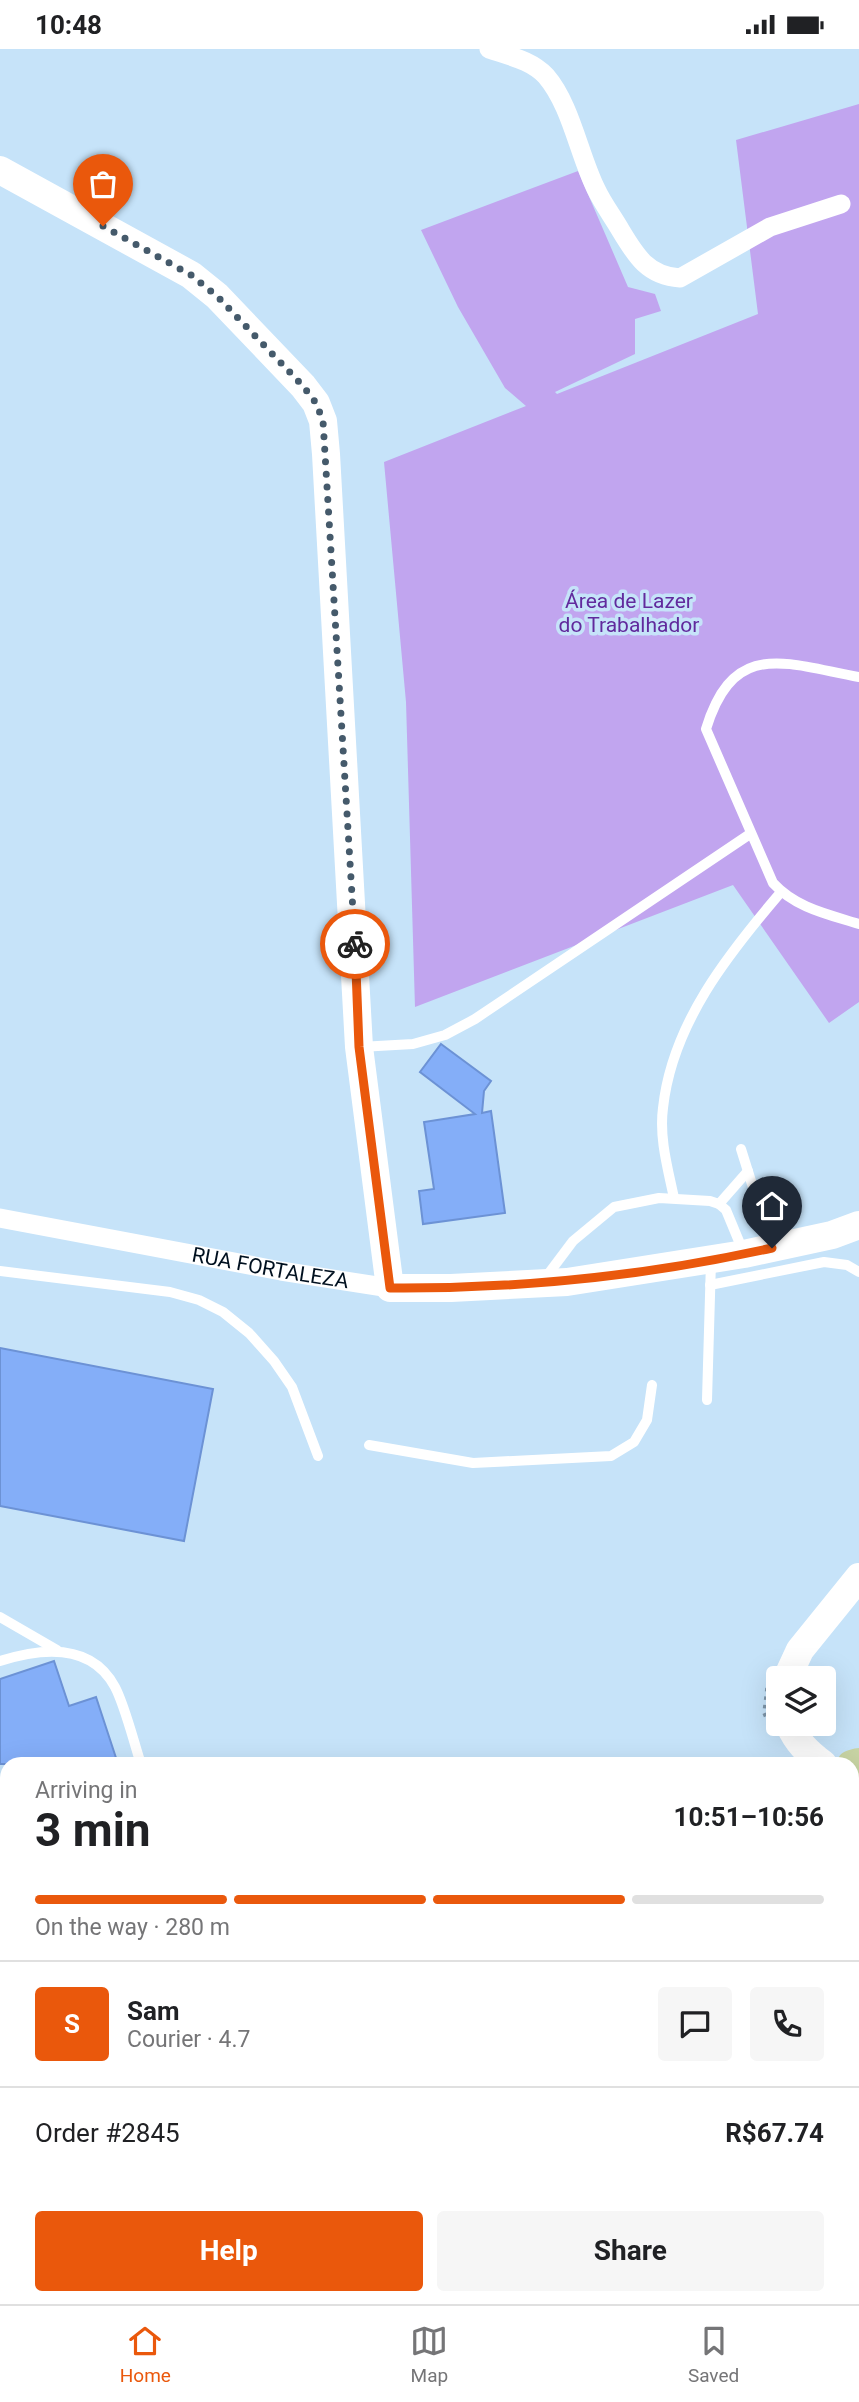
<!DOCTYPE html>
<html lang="en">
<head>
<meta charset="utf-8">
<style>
	:root { --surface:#fff; --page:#f6f6f6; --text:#202124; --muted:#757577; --line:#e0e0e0; --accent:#ea580c }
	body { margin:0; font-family:Roboto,sans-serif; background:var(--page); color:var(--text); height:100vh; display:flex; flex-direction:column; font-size:26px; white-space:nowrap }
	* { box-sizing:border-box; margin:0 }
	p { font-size:23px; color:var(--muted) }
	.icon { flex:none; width:38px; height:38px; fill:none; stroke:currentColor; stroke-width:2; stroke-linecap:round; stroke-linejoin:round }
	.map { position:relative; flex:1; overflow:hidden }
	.drawer { position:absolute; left:0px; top:1708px; width:859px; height:548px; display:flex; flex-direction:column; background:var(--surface); border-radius:21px 21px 0 0; box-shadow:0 7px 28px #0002 }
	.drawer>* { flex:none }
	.controls { position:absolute; left:766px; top:1617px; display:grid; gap:14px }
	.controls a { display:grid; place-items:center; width:70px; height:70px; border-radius:7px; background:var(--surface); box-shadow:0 7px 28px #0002; font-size:35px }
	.pin { position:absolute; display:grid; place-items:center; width:60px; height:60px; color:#fff; margin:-72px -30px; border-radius:50% 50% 50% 0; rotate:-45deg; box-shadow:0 0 7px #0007 }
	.pin .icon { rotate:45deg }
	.courier { position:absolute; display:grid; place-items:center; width:70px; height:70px; margin:-35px; border:5px solid #ea580c; border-radius:50%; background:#fff; color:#222; box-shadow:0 2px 9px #0007 }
	.head em { font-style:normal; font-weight:700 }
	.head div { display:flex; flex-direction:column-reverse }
	.head { display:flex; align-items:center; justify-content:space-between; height:119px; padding:0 35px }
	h1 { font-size:46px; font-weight:700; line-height:52px }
	.bar { display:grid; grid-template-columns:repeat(4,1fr); gap:10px 7px; align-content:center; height:84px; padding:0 35px }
	.bar i { height:9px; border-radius:5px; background:var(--line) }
	.bar .selected { background:var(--accent) }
	.bar p { grid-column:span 4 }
	.line { display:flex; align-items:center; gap:18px; padding:0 35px; border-top:2px solid var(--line) }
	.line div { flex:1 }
	.round { display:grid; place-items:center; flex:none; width:74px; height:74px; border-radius:7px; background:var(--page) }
	.button { display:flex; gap:14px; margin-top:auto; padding:14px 35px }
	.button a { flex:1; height:80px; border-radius:7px; background:var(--accent); color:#fff; font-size:28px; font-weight:700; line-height:80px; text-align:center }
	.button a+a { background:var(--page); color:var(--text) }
	.status { display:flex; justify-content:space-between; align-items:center; height:49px; padding:0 35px; background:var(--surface); direction:ltr }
	.status svg { height:19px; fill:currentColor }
	.dock { display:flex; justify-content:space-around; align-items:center; height:98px; border-top:2px solid var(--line); background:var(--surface); font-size:19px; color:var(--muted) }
	.dock a { display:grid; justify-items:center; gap:4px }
	.dock .selected { color:var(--accent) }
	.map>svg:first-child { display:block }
</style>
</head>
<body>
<div class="status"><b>10:48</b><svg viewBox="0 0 49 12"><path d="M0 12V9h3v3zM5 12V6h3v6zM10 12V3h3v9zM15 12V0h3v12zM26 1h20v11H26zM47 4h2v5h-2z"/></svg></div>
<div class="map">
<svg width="859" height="2255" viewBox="0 0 859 2255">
	<rect width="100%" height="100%" fill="#c6e3f9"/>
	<!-- green -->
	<polygon fill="#c1a5ef" points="859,55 859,953 829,974 733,836 415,958 406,653 384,413 526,357 505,339 458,258 421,181 578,122 628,238 655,245 661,262 635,270 635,305 555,343 557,345 758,265 736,91"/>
	<!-- building -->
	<g fill="#84aef8" stroke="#6c92d5" stroke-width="2">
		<polygon points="441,995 491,1032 484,1042 482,1064 491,1062 505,1164 423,1175 419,1142 434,1140 424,1073 475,1065 420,1023"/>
		<polygon points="0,1299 213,1340 184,1492 0,1457"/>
		<polygon points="54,1612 69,1657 96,1648 118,1715 0,1715 0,1630"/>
	</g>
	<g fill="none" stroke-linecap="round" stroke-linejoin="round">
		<!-- path -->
		<polyline stroke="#7d95a8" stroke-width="3.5" stroke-dasharray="3.5 5" stroke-linecap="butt" points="767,1639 764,1664 768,1673"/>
		<!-- service -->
		<g stroke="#fff" stroke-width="10">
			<path d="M859 628C786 615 734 589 706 680L773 834C796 859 827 865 859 875"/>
			<polyline points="360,998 413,995 445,986 475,970 750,785"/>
			<polyline points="741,1100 771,1196"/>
			<path d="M674 1149C668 1120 659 1089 663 1059 672 975 728 905 781 843"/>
			<polyline points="719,1155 748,1122"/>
			<polyline points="0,1222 170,1243 199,1251 223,1263 249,1284 274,1312 292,1338 318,1407"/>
			<polyline points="546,1228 573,1192 614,1158 659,1149 710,1152 719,1155 726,1161 743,1202"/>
			<polyline points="710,1236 824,1213 847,1216 859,1223"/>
			<polyline points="707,1351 711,1212"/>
			<polyline points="369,1396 473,1414 611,1407 634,1393 647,1371 652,1336"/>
			<polyline points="0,1568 57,1601"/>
			<path d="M0 1612C41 1599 91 1593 115 1638 125 1657 134 1694 141 1715"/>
			<polyline points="0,2209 7,2207"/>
			<polyline points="329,2255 332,2249"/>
			<polyline points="813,2255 813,2249"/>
		</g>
		<!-- minor -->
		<g stroke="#fff" stroke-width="19">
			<path d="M489 0C509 7 531 11 546 27 571 56 579 106 596 140 603 155 613 168 621 182 636 207 648 227 680 229L770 178 841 155"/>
			<path id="s1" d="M0 1169 281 1222 390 1239"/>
		</g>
		<!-- secondary -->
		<g stroke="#fff" stroke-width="28">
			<polyline points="0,121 191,226 217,247 303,337 316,354 323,372 326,405 359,998 390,1239 451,1239 567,1233 744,1205 832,1186 859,1176"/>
			<polyline points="787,1629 800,1601 859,1528"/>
			<path d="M789 1675C797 1693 807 1703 823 1715"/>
		</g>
		<!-- primary -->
		<g stroke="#c8d4a4" stroke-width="32">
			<polyline points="852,1717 859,1715"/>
			<polyline points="852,1751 859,1759"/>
		</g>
	</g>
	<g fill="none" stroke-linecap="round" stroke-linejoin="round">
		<!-- done -->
		<polyline stroke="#455a6b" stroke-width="7" stroke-dasharray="0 12.6" points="103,177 191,226 217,247 303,337 316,354 323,372 355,895"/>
		<!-- route -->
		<path stroke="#ea580c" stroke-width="9" d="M355 895 359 998 390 1239C518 1240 646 1227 772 1199"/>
	</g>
	<g text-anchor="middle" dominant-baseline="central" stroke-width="7" stroke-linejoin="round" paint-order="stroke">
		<!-- park labels -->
		<g font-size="21" fill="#612a9d" stroke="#c6e3f9">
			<text x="629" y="552">Área de Lazer<tspan x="629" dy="24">do Trabalhador</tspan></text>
		</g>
		<!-- street labels -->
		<g font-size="21" fill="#00101f" stroke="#c6e3f9">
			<text stroke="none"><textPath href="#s1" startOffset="275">RUA FORTALEZA</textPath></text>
		</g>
	</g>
</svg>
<div class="controls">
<a><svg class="icon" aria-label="layers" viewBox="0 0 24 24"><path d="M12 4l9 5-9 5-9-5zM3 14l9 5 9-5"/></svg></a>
</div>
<div class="pin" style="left:103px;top:177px;background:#ea580c"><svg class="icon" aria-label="bag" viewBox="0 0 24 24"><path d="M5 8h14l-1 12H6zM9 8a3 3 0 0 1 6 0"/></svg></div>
<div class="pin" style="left:772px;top:1199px;background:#1f2937"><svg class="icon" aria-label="home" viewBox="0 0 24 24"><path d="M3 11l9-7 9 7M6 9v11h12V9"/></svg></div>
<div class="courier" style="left:355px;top:895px"><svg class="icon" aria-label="bike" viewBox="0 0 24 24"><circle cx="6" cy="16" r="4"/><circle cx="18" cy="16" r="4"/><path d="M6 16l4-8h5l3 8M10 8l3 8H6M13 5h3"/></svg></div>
<section class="drawer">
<div class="head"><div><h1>3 min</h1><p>Arriving in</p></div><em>10:51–10:56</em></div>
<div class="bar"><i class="selected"></i><i class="selected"></i><i class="selected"></i><i></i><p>On the way · 280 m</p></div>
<div class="line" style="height:126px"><b class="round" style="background:var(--accent);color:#fff">S</b><div><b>Sam</b><p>Courier · 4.7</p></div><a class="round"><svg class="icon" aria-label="chat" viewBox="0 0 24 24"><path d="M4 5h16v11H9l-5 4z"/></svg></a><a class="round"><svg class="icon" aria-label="phone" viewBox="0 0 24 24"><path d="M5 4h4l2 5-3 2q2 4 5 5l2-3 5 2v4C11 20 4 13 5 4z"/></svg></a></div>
<div class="line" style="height:91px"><div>Order #2845</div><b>R$67.74</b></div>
<div class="button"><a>Help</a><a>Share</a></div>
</section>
</div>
<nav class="dock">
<a class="selected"><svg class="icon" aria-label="home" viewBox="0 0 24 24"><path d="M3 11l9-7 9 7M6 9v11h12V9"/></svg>Home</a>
<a><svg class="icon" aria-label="map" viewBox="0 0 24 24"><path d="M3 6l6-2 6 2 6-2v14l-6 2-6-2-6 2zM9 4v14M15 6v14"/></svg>Map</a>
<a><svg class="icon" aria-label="saved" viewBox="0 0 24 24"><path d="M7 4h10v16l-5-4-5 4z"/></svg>Saved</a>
</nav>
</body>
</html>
